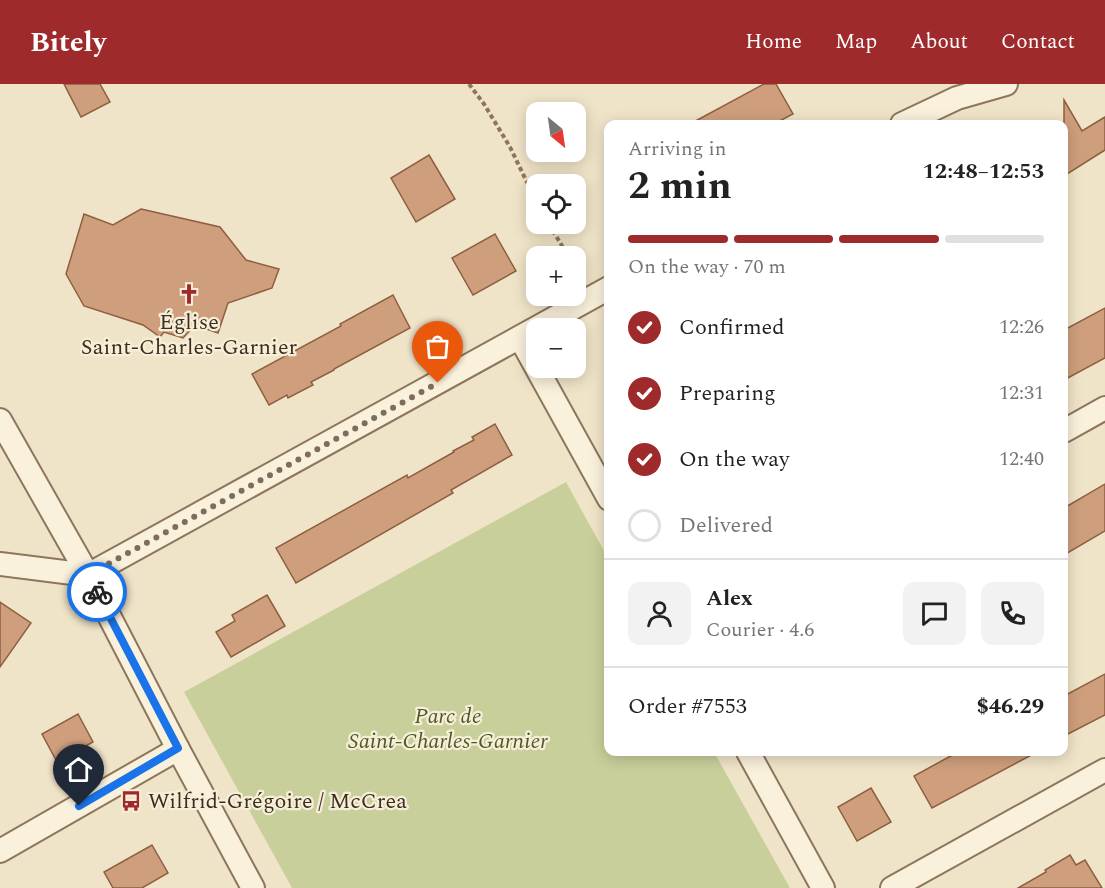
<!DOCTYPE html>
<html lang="en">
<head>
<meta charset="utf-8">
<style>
	:root { --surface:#fff; --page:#f2f2f2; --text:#222; --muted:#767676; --line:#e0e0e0; --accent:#9e2a2b }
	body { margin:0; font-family:Spectral,serif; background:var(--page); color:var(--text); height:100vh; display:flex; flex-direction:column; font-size:22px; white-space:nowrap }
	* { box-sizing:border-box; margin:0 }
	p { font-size:20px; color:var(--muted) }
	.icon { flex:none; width:33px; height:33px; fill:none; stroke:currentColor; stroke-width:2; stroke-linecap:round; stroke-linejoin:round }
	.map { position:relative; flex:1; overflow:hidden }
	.sheet { position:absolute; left:604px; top:36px; width:464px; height:636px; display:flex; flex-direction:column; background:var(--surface); border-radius:12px; box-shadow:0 3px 15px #0003 }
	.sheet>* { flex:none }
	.needle { width:39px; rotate:151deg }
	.tools { position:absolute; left:526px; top:18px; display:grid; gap:12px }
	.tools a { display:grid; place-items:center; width:60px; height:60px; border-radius:12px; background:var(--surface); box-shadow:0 3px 15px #0003; font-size:30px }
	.pin { position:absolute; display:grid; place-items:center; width:51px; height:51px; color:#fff; margin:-62px -26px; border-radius:50% 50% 50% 0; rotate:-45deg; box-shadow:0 0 6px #0007 }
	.pin .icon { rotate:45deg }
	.courier { position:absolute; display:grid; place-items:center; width:60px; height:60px; margin:-30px; border:4px solid #1a73e8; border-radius:50%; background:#fff; color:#222; box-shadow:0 2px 8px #0007 }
	.head em { font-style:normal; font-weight:700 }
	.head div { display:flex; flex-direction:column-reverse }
	.head { display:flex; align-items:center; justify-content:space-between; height:102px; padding:0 24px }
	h1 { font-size:39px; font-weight:700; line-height:45px }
	.bar { display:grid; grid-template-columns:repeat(4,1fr); gap:9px 6px; align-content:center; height:72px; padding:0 24px }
	.bar i { height:8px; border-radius:4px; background:var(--line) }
	.bar .selected { background:var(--accent) }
	.bar p { grid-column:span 4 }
	.line { display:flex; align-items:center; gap:15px; padding:0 24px; border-top:2px solid var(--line) }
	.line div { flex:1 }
	.round { display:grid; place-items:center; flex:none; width:63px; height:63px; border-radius:12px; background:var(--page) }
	ol { padding:0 24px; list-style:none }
	li { display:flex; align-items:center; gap:18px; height:66px }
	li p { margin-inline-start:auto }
	li .icon { padding:6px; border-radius:50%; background:var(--accent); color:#fff; stroke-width:4 }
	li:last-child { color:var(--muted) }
	li i { width:33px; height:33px; border:3px solid var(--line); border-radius:50% }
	header { display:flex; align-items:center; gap:36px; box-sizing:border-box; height:84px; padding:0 30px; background:var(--accent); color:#fff }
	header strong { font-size:28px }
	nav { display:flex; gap:33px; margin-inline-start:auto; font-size:21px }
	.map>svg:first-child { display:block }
</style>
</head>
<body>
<header>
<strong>Bitely</strong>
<nav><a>Home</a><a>Map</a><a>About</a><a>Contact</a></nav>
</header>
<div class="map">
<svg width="1105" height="804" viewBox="0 0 1105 804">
	<rect width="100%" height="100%" fill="#f0e4c8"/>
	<!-- green -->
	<polygon fill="#c9cf9b" points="566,398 609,476 609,668 714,668 790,804 292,804 184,608"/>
	<!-- building -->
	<g fill="#cf9f7d" stroke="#8d5f41" stroke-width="1.5">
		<polygon points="64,0 100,0 110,18 81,33"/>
		<polygon points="764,0 776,0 793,30 774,40 690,40"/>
		<polygon points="1064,16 1082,47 1105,33 1105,66 1064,92"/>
		<polygon points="429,71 455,115 416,138 391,94"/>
		<polygon points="141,125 220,143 246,176 279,185 272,204 228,219 218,249 195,241 183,254 164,248 160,253 143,241 84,222 66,190 84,130 113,141"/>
		<polygon points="495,150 516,187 473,211 452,174"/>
		<polygon points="393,211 410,244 334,285 334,286 311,298 313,301 288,314 287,311 269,321 252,290 341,242 340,240"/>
		<polygon points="1105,224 1105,274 1064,296 1064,246"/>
		<polygon points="495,340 512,371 451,406 453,409 296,499 276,464 407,391 408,394 454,368 453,367 474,356 472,353"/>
		<polygon points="1105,400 1105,447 1064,471 1064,424"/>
		<polygon points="267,511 285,542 231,573 216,548 235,537 232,531"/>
		<polygon points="0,518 31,539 0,583"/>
		<polygon points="1105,590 1105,631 1064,652 1064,612"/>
		<polygon points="78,630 93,658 57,678 42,650"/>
		<polygon points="958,668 1037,668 932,724 914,692"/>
		<polygon points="871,704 891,738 857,757 838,723"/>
		<polygon points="152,761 168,789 142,804 113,804 104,788"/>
		<polygon points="1070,771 1076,781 1085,776 1102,804 1018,804 1046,788 1045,786"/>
	</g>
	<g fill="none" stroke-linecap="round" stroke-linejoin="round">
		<!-- street casing -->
		<g stroke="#8d765c" stroke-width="26">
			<g id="street">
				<polyline points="902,40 957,14 1006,0"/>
				<polyline points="520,254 609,415"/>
				<polyline points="0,336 88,491 178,665 253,804"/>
				<polyline points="1064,347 1105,324"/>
				<polyline points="0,480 88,491"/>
				<polyline points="88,491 609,204"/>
				<polyline points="748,668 823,804"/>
				<polyline points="0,767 178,665"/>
				<polyline points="892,804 1105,686"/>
			</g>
		</g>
		<!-- path -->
		<g stroke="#8d765c" stroke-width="4" stroke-dasharray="4.5 3" stroke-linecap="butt">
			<polyline points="469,0 484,20 510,63 537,119"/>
			<polyline points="549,140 568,172"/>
		</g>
		<!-- street -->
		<use href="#street" stroke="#faf1dc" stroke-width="22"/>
	</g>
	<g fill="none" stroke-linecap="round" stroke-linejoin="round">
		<!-- done -->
		<polyline stroke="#7c6e5b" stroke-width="6" stroke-dasharray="0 10.8" points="97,508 88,491 438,299"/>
		<!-- route -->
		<polyline stroke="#1a73e8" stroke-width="8" points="79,722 178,664 97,508"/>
	</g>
	<!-- icons -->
	<defs>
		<g id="church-bare" transform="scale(1.62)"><path d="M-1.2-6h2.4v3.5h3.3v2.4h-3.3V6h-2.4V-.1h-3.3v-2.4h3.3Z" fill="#9e2a2b" stroke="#f7eed8" stroke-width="2.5" paint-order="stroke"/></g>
		<g id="bus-bare" transform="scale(1.62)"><path d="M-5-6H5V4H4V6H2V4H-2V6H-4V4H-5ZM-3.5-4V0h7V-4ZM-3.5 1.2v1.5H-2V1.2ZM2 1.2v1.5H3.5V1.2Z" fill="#9e2a2b" stroke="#f7eed8" stroke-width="2.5" paint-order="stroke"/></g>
	</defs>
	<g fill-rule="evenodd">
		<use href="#church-bare" x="189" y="210"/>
		<use href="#bus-bare" x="131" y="717"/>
	</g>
	<g text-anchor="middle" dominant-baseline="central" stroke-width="4.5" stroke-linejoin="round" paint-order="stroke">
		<!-- poi labels -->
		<g font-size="22" fill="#3d2e20" stroke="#f7eed8">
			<text x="189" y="238">Église<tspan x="189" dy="25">Saint-Charles-Garnier</tspan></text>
			<text x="148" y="717" text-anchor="start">Wilfrid-Grégoire / McCrea</text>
		</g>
		<!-- park labels -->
		<g font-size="22" font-style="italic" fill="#4d5a26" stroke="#f7eed8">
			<text x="448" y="632">Parc de<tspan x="448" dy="25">Saint-Charles-Garnier</tspan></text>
		</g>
	</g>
</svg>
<div class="tools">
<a><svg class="needle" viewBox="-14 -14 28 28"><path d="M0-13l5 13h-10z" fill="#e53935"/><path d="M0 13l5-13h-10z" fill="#767676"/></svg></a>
<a><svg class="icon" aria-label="locate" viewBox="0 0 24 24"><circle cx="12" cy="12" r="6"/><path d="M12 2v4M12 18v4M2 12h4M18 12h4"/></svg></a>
<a>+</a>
<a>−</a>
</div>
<div class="pin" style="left:438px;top:299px;background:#ea580c"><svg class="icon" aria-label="bag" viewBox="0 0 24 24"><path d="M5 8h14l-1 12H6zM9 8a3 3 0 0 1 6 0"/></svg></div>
<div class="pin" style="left:79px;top:722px;background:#1f2937"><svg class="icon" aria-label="home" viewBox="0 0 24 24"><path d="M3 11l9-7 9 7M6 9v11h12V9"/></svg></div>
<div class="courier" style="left:97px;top:508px"><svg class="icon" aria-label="bike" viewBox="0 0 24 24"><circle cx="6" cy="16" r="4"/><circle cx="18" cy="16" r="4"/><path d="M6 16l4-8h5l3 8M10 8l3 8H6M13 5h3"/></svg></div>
<section class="sheet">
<div class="head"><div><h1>2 min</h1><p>Arriving in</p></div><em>12:48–12:53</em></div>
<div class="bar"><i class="selected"></i><i class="selected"></i><i class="selected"></i><i></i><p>On the way · 70 m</p></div>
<ol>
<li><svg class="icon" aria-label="check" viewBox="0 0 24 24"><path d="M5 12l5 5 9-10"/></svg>Confirmed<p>12:26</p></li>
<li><svg class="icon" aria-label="check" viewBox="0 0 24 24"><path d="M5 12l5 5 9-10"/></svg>Preparing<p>12:31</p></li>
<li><svg class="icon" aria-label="check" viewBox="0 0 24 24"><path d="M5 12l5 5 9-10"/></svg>On the way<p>12:40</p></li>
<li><i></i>Delivered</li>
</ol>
<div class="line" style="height:108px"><a class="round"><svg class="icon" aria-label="person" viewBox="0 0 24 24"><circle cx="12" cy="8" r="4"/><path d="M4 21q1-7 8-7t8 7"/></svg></a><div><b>Alex</b><p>Courier · 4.6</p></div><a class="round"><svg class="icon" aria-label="chat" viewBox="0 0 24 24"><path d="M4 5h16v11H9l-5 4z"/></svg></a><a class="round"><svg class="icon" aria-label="phone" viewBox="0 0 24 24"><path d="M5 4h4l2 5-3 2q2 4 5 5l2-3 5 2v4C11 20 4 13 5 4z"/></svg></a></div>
<div class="line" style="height:78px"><div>Order #7553</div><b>$46.29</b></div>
</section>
</div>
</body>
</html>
